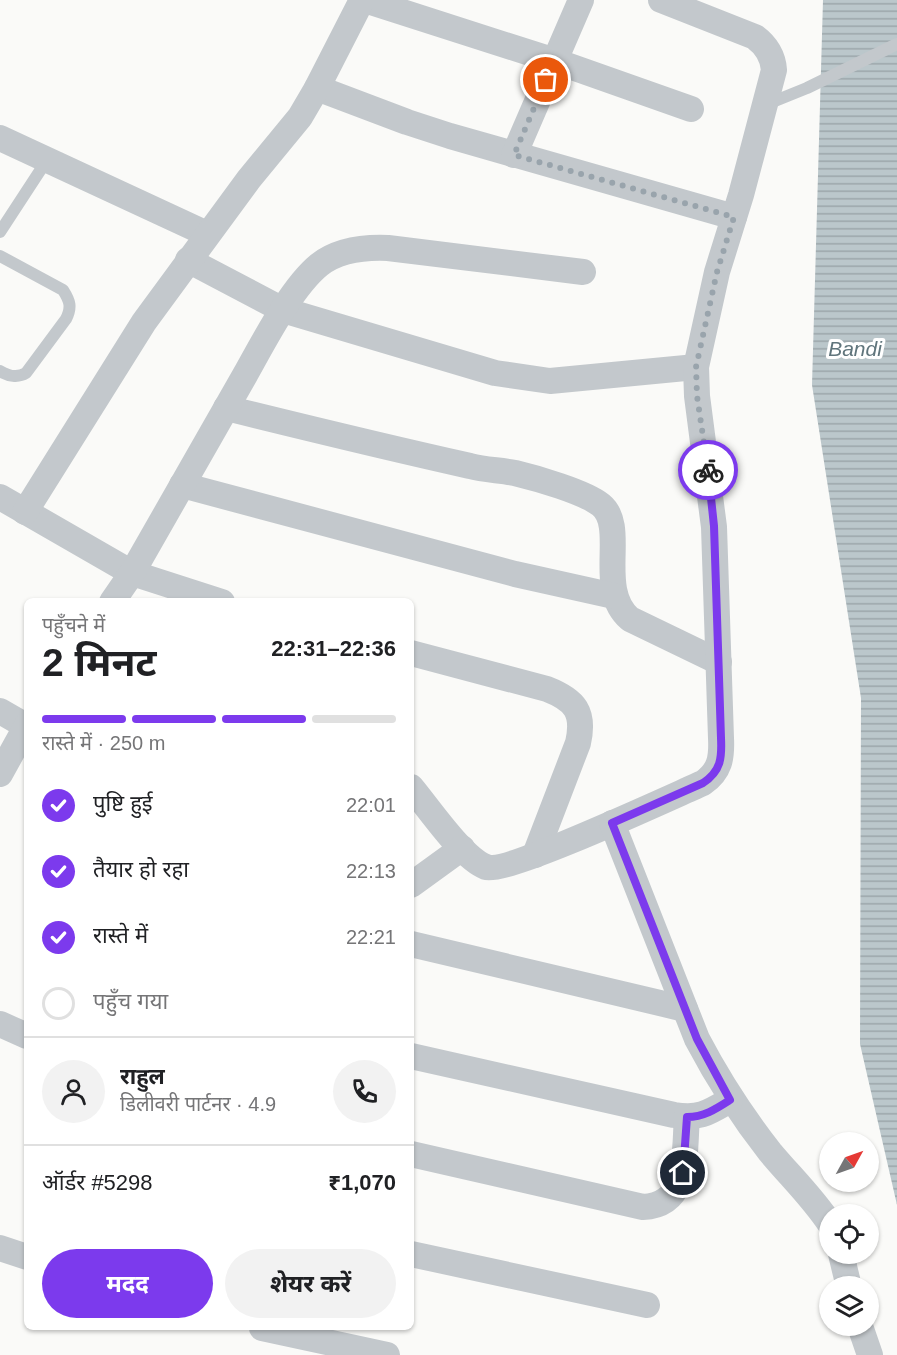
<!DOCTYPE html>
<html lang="hi">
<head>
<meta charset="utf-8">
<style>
	:root { --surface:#fff; --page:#f2f2f2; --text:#202124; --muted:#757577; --line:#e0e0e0; --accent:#7c3aed }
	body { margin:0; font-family:Arial,"Noto Sans Devanagari",sans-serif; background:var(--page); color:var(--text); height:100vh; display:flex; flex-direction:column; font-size:22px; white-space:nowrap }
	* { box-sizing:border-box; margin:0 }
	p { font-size:20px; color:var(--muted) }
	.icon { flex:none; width:33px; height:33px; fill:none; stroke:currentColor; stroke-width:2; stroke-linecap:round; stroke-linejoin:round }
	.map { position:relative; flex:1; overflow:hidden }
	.details { position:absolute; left:24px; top:598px; width:390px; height:732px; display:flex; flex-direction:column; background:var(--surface); border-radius:9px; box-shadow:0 2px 4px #0004 }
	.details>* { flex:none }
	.needle { width:39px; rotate:50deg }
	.fabs { position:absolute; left:819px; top:1132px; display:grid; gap:12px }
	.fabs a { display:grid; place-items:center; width:60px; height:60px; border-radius:50%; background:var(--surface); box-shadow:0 2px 4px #0004; font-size:30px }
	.pin { position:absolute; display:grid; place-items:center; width:51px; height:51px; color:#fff; margin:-26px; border:3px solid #fff; border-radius:50%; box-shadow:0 2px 6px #0007 }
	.courier { position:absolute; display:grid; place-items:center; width:60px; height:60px; margin:-30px; border:4px solid #7c3aed; border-radius:50%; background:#fff; color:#222; box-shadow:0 2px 8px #0007 }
	.head em { font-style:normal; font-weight:700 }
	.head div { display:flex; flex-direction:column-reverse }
	.head { display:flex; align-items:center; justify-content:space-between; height:102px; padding:0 18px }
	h1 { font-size:39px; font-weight:700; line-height:45px }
	.bar { display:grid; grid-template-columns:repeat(4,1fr); gap:9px 6px; align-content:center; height:72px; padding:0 18px }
	.bar i { height:8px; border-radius:4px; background:var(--line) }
	.bar .selected { background:var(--accent) }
	.bar p { grid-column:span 4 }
	.line { display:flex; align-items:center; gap:15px; padding:0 18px; border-top:2px solid var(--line) }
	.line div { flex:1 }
	.round { display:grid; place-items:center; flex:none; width:63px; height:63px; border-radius:32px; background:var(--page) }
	ol { padding:0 18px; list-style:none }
	li { display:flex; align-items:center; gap:18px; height:66px }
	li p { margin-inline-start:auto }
	li .icon { padding:6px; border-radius:50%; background:var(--accent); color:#fff; stroke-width:4 }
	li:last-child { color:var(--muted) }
	li i { width:33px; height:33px; border:3px solid var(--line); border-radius:50% }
	.button { display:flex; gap:12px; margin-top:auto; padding:12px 18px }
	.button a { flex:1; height:69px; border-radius:36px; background:var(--accent); color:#fff; font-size:24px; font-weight:700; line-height:69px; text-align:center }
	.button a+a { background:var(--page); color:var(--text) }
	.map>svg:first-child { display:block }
</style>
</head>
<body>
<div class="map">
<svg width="897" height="1355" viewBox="0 0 897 1355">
	<defs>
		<pattern id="water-rules" width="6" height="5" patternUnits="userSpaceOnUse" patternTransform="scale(1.5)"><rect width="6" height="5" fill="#bbc7cb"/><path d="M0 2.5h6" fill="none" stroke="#9ca6aa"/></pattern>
	</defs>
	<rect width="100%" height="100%" fill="#fafaf8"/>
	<!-- water -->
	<polygon fill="url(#water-rules)" points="823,0 897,0 897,1205 860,1044 861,698 812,385"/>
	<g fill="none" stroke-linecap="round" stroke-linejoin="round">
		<!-- lane -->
		<g stroke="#c3c8cc" stroke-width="12">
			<polyline points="765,105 807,88 897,44"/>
			<polyline points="0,232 47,160"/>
			<path d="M0 256 63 290C70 301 72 307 66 319L26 373C18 378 8 376 0 371"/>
		</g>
		<!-- street -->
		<g stroke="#c3c8cc" stroke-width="26">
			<polyline points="365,0 555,61 691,109"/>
			<polyline points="317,88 407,122 450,136 734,217"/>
			<polyline points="0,138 207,234"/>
			<polyline points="514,155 581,0"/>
			<polyline points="188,260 283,310 495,373 550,381 696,367"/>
			<path d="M226 408C307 428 389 448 470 466 485 470 500 470 515 473 536 478 585 492 601 505 628 527 595 589 630 619L719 662"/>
			<polyline points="182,485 515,574 614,596"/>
			<polyline points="0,497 132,573 222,602"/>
			<polyline points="25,512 144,322 249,179 300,117 317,88 362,0"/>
			<path d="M112 602 132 573C170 507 207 441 245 375 263 343 291 288 319 265 338 250 364 247 388 248L583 272"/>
			<path d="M411 653 547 689C575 700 585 712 578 743L535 855"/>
			<polyline points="0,711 26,726"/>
			<polyline points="0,774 27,725"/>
			<path d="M411 787C428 807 462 858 486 867 506 874 673 796 703 783 720 771 722 758 721 738L714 527 697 396 696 367 717 272 741 195 774 70C773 56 767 46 755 37L661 0"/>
			<path d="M612 823 697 1039C719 1081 741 1115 770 1152 790 1176 813 1198 830 1224"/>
			<polyline points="411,885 462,848"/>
			<polyline points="411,944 685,1009"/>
			<polyline points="0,1024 27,1036"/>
			<path d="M411 1056 674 1115C700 1119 708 1113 730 1100"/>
			<path d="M411 1154 643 1207C690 1205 684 1152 687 1117"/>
			<polyline points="0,1248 27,1257"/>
			<polyline points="411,1254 647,1305"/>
			<polyline points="841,1254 849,1287"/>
			<polyline points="860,1326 870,1355"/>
			<polyline points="262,1328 387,1355"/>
		</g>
	</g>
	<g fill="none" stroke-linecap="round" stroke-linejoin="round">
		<!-- done -->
		<polyline stroke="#99a4ac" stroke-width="6" stroke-dasharray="0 10.8" points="546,80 514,155 734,217 717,272 696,367 697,396 708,470"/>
		<!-- route -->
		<path stroke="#7c3aed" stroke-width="8" d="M683 1173 687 1117C704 1117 716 1109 730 1100L697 1039 612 823 703 783C721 771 722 758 721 738L714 526 708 470"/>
	</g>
	<g text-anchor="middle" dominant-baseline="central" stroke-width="6" stroke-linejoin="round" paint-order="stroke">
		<!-- water labels -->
		<g font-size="21" font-style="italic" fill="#60757c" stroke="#fff">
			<text x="855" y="348">Bandi</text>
		</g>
	</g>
</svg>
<div class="fabs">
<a><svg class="needle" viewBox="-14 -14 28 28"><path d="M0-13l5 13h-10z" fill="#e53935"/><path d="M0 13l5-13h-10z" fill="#757577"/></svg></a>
<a><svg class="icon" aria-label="locate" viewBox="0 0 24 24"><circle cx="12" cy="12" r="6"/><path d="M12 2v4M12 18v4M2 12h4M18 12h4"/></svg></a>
<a><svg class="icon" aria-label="layers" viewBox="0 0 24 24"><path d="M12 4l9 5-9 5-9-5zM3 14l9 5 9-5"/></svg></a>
</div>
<div class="pin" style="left:546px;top:80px;background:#ea580c"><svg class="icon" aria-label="bag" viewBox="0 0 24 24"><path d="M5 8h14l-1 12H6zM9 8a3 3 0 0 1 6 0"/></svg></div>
<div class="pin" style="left:683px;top:1173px;background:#1f2937"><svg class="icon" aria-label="home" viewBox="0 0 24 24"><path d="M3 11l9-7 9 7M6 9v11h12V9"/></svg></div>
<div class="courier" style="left:708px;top:470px"><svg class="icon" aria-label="bike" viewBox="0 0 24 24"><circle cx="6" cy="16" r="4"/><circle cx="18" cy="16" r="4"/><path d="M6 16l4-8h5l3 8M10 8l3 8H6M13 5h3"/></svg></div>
<section class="details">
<div class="head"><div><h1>2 मिनट</h1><p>पहुँचने में</p></div><em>22:31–22:36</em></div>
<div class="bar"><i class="selected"></i><i class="selected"></i><i class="selected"></i><i></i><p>रास्ते में · 250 m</p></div>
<ol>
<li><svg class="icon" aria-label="check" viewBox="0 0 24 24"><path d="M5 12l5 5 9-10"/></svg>पुष्टि हुई<p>22:01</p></li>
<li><svg class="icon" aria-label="check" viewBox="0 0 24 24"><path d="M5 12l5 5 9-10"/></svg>तैयार हो रहा<p>22:13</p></li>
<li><svg class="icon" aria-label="check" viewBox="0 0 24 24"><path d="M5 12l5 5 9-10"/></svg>रास्ते में<p>22:21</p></li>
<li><i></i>पहुँच गया</li>
</ol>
<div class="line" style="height:108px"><a class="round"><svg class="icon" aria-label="person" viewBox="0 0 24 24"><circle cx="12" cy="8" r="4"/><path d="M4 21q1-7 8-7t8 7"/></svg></a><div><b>राहुल</b><p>डिलीवरी पार्टनर · 4.9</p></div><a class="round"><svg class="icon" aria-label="phone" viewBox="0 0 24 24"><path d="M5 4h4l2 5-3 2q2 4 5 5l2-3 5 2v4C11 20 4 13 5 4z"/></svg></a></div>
<div class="line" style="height:78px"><div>ऑर्डर #5298</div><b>₹1,070</b></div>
<div class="button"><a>मदद</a><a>शेयर करें</a></div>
</section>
</div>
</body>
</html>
